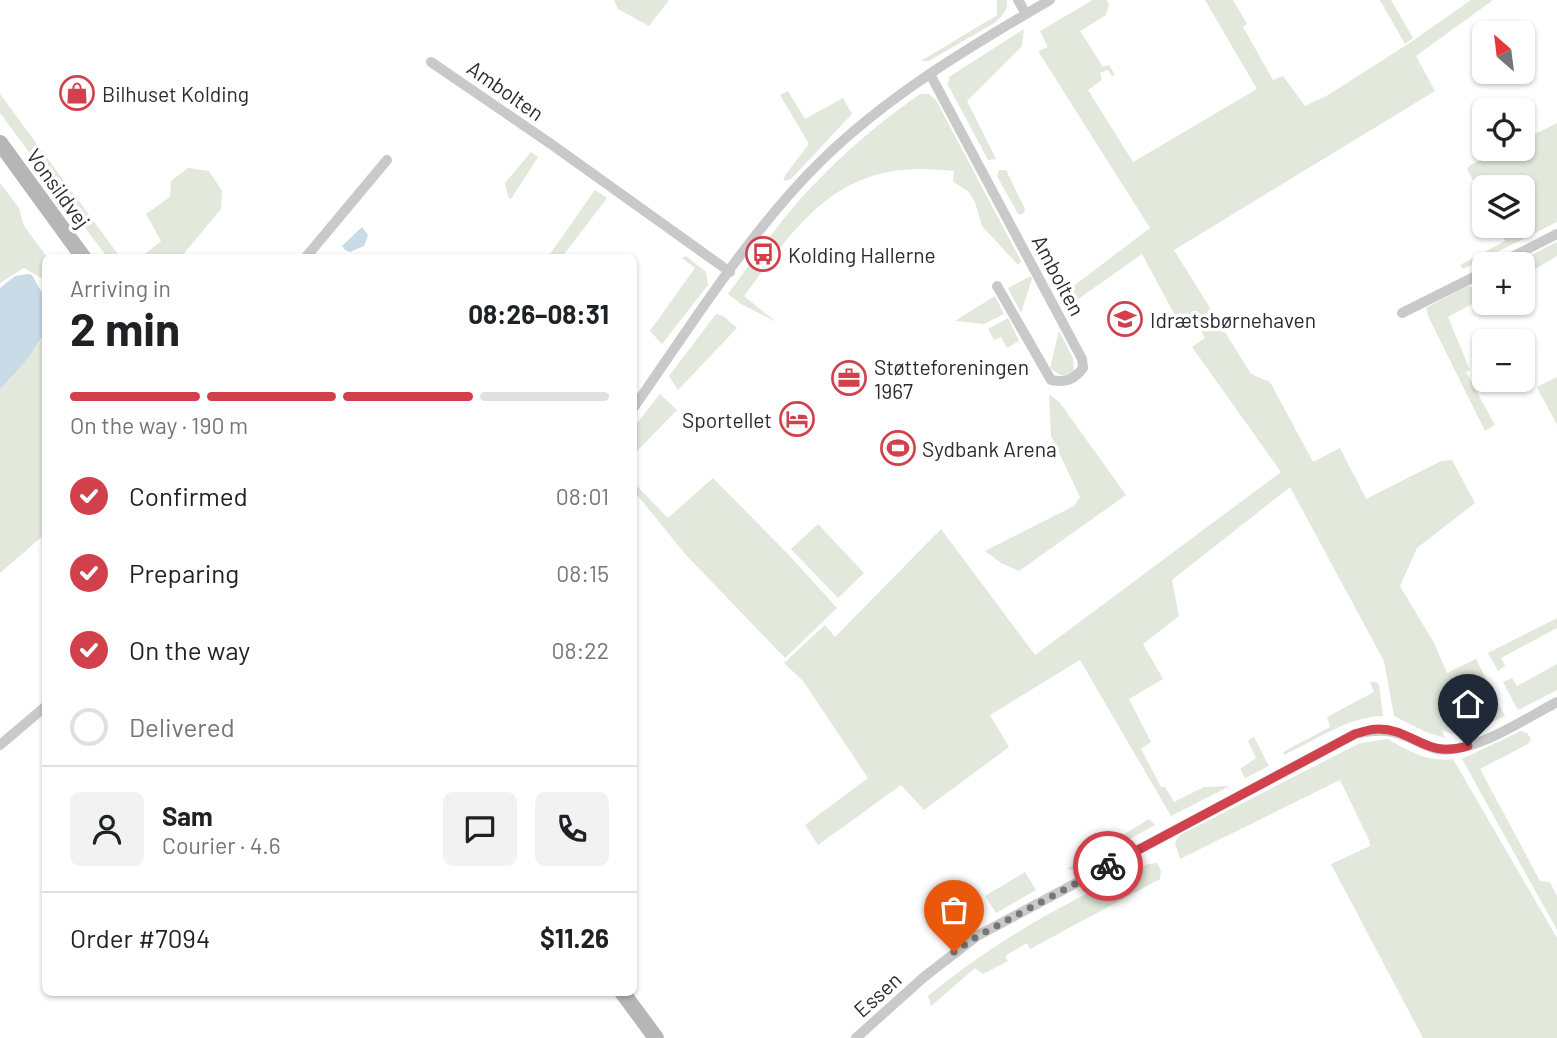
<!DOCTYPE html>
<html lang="en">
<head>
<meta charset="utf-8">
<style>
	:root { --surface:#fff; --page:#f2f2f2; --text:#202124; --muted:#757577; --line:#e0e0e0; --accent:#d1404b }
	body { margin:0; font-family:Barlow,sans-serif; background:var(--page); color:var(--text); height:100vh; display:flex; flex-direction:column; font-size:26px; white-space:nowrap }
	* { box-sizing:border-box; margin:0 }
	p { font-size:23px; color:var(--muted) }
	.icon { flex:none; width:38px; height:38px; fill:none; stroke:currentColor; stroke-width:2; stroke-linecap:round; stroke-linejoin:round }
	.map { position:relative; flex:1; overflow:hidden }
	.panel { position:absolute; left:42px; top:254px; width:595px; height:742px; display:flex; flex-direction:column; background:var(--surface); border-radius:10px; box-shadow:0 2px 5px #0004 }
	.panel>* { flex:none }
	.needle { width:46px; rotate:332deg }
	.buttons { position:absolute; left:1472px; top:21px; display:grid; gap:14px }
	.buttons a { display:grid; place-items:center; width:63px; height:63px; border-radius:10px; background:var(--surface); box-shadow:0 2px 5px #0004; font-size:35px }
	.pin { position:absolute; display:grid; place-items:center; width:60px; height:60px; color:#fff; margin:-72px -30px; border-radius:50% 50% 50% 0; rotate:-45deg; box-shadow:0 0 7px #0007 }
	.pin .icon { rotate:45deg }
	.courier { position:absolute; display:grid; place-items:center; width:70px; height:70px; margin:-35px; border:5px solid #d1404b; border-radius:50%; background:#fff; color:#222; box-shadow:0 2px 9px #0007 }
	.overview em { font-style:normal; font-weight:700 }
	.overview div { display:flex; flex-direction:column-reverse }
	.overview { display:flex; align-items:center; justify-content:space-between; height:119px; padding:0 28px }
	h1 { font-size:46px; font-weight:700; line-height:52px }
	.bar { display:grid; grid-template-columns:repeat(4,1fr); gap:10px 7px; align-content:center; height:84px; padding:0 28px }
	.bar i { height:9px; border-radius:5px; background:var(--line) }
	.bar .active { background:var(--accent) }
	.bar p { grid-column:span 4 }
	.line { display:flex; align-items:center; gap:18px; padding:0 28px; border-top:2px solid var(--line) }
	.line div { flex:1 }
	.round { display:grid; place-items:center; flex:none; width:74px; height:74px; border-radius:10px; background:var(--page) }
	ol { padding:0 28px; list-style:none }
	li { display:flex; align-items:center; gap:21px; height:77px }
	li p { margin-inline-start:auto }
	li .icon { padding:7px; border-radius:50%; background:var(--accent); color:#fff; stroke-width:4 }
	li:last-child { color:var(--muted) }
	li i { width:38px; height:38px; border:4px solid var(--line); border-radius:50% }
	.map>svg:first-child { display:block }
</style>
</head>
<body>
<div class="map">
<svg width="1557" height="1038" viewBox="0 0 1557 1038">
	<rect width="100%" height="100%" fill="#fff"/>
	<!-- green -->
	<g fill="#e2e8db">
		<polygon points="614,0 669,0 649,26 618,9"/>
		<path d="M997 0H1007C1008 10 1003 15 996 22L929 61H921L997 15Z"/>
		<polygon points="1093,0 1106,0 1109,4 1106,15 1080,31 1103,67 1109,65 1115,75 1112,76 1108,70 1100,73 1102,80 1088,90 1133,162 1257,89 1205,0 1233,0 1247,24 1243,27 1273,80 1283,76 1305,106 1328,95 1408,44 1471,0 1493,0 1416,56 1435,91 1174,250 1251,374 1270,382 1313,462 1340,448 1366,499 1441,461 1452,460 1475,503 1417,548 1400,586 1434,643 1447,673 1476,659 1505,716 1460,737 1442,730 1445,738 1426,732 1394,716 1384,661 1290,487 1172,580 1179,616 1143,644 1163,679 1129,699 1151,742 1141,749 1161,787 1165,787 1174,802 1204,787 1230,786 1171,816 1080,660 990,715 1009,747 924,810 901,785 818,845 805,825 868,778 803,681 784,663 825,625 835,637 941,529 1035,655 960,711 1281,472 1192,347 1205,338 1192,315 1179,323 1142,254 1067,307 1063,294 1150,228 1038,51 1048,47 1040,31"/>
		<polygon points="1380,0 1391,0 1413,38 1405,44"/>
		<polygon points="1024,29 1022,46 967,101 996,159 988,160 948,85 949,77"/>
		<polygon points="788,91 805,119 843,98 852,114 791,179 783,181 786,174 809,144 780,95"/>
		<polygon points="0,94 120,257 107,257 0,113"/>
		<path d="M920 94H929L936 100 1021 261 1018 265 982 226 975 202 968 191 953 182 954 171C842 157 804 215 744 296L776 322 741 304 728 294C746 270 763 245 782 221 821 172 870 129 920 94Z"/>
		<polygon points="1557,123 1557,222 1463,269 1460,265 1505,241 1497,226 1522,226 1522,187 1484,187 1484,201 1467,169 1470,165 1504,149 1522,149 1523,140"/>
		<polygon points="531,152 538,157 511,199 508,197 505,183"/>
		<polygon points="188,168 209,171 222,191 221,209 181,257 141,257 161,241 146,214 170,197 171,181"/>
		<polygon points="999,170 1006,170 1025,209 1023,214 1018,214 997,176"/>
		<polygon points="0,183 19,208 24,226 47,257 45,280 24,268 0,283"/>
		<polygon points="595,190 607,198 562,257 548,257"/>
		<polygon points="1557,242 1557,256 1523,276 1522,264 1515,263"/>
		<polygon points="686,256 706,272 708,285 662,344 650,331 695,268 682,258"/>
		<polygon points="1031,276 1032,279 1021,313 1008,288"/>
		<polygon points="1467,286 1476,288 1483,298 1448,317 1470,370 1466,372 1495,425 1485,431 1429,318 1426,308"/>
		<polygon points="995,296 1004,314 984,324 955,321"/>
		<polygon points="716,314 723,316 737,328 678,390 669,376"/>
		<polygon points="1008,318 1019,341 1007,348 1001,337 994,340 988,329"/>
		<polygon points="1059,331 1073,358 1074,374 1068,377 1058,374 1050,368"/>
		<polygon points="45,336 45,534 0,573 0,389"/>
		<polygon points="1557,377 1557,425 1537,387"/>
		<polygon points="660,394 677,410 634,454 634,427"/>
		<polygon points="1049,394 1060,403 1126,495 1019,571 1001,563 985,551 1074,506 1080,497 1051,436"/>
		<polygon points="713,478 787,553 837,608 785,658 686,555 634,491 634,483 668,518"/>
		<polygon points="818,524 864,573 838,598 791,549"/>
		<polygon points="1557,618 1557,628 1501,658 1505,666 1498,671 1488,653"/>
		<polygon points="1557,664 1557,690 1518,710 1503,682 1512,678 1517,686"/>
		<path d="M1370 682H1376L1379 685 1383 716C1347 717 1316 740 1284 755L1283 752 1330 727 1327 717 1374 692Z"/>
		<polygon points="1521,731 1527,733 1531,739 1528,744 1480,769 1540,881 1550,882 1557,896 1557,930 1462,759"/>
		<polygon points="1254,737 1269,766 1245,778 1240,769 1256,758 1248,741"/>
		<path d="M1388 739C1408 751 1429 763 1453 759L1557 938V1038H1423L1331 864 1370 846 1369 840 1340 780 1180 859 1175 843 1180 835 1360 743Z"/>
		<polygon points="1149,819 1155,825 1074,870 1067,869"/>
		<path d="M1157 863 1161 871 1160 879 1030 949 1027 943 1005 956 1008 961 983 974 975 968 931 1006 928 996C996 940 1067 901 1148 864Z"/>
		<polygon points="1025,872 1036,890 996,913 985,896"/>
	</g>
	<!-- water -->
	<g fill="#c9dbe6">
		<polygon points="362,227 368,235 364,246 350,252 345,250 342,246"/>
		<polygon points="28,274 32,275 45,298 45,334 23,364 0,389 0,288 15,276"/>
	</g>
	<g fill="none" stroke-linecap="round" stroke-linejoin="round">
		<!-- minor -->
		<g stroke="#c9c9c9" stroke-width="10">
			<polyline points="1018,0 1026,14"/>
			<polyline points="431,62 551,144 730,272"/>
			<path d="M930 74 1082 359 1083 368C1074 380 1066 383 1051 380L997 286"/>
			<polyline points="306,257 387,160"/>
			<polyline points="1498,264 1557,234"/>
			<polyline points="1402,313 1484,272"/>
			<path d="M634 407C691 326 749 232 820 162 887 96 969 47 1050 0"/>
			<polyline points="0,745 46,706"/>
			<path d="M856 1038 924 977 977 936 1355 734C1381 728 1393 730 1417 741 1424 744 1431 748 1437 749 1473 755 1526 718 1557 702"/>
		</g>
		<!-- secondary -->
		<g stroke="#b6b6b6" stroke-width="16">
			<polyline points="0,143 83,257"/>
			<polyline points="622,992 656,1038"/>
		</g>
	</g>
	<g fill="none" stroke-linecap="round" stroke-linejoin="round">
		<!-- done -->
		<polyline stroke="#767676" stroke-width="7" stroke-dasharray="0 12.6" points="954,952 978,936 1108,866"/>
		<!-- route -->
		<path stroke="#d1404b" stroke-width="9" d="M1108 866 1355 734C1362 732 1370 729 1377 729 1413 728 1423 759 1468 746"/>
	</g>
	<!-- icons -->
	<defs>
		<g id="shop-ring" transform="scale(1.75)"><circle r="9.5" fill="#fff" stroke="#d1404b" stroke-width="1.5"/><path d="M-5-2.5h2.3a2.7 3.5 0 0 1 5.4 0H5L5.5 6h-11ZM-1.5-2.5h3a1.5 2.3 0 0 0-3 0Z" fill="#d1404b"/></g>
		<g id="bus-ring" transform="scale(1.75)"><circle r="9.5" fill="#fff" stroke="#d1404b" stroke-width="1.5"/><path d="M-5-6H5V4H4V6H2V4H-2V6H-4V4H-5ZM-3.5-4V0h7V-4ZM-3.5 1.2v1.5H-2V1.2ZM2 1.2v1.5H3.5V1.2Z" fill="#d1404b"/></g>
		<g id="school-ring" transform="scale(1.75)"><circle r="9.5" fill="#fff" stroke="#d1404b" stroke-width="1.5"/><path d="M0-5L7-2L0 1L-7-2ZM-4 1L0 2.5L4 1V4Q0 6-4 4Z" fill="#d1404b"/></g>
		<g id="office-ring" transform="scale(1.75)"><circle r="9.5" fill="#fff" stroke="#d1404b" stroke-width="1.5"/><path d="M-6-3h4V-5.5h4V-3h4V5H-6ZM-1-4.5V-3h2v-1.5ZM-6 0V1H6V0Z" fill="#d1404b"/></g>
		<g id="hotel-ring" transform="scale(1.75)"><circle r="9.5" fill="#fff" stroke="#d1404b" stroke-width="1.5"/><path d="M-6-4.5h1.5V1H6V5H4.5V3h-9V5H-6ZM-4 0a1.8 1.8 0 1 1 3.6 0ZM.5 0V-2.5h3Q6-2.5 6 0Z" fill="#d1404b"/></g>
		<g id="stadium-ring" transform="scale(1.75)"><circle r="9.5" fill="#fff" stroke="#d1404b" stroke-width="1.5"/><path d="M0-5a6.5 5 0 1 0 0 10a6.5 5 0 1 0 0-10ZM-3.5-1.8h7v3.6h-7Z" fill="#d1404b"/></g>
	</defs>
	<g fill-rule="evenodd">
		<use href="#shop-ring" x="77" y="93"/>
		<use href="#bus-ring" x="763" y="254"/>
		<use href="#school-ring" x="1125" y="319"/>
		<use href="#office-ring" x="849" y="378"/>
		<use href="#hotel-ring" x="797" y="419"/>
		<use href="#stadium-ring" x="898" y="448"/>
	</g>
	<g text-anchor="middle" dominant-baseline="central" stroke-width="7" stroke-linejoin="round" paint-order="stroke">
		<!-- street labels -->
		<g font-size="21" fill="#2c2c2c" stroke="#fff">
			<text transform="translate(506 90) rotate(35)">Ambolten</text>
			<text transform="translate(59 188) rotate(54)">Vonsildvej</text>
			<text transform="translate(1059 275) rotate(62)">Ambolten</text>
			<text transform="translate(877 994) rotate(-42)">Essen</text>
		</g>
		<!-- poi labels -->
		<g font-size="21" fill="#2c2c2c" stroke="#fff" text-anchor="start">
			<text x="102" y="93">Bilhuset Kolding</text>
			<text x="788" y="254">Kolding Hallerne</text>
			<text x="1150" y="319">Idrætsbørnehaven</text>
			<text x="874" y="366">Støtteforeningen<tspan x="874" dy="24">1967</tspan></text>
			<text x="772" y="419" text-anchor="end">Sportellet</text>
			<text x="922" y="448">Sydbank Arena</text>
		</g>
	</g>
</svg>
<div class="buttons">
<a><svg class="needle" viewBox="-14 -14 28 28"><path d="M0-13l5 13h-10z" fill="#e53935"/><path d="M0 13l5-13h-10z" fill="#757577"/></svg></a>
<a><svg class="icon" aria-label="locate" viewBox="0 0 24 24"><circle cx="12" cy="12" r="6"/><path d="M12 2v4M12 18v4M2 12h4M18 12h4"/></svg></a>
<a><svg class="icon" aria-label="layers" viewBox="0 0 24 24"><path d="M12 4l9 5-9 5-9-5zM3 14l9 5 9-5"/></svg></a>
<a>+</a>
<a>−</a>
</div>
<div class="pin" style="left:954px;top:952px;background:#ea580c"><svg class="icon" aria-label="bag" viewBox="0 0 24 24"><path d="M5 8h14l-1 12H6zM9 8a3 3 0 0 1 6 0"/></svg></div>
<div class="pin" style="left:1468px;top:746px;background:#1f2937"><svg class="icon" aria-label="home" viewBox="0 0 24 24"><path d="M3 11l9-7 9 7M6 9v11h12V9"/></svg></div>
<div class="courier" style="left:1108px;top:866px"><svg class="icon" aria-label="bike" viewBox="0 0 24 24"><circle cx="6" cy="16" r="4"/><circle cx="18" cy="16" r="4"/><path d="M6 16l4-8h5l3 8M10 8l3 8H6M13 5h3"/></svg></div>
<section class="panel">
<div class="overview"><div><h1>2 min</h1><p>Arriving in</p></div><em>08:26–08:31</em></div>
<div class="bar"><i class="active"></i><i class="active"></i><i class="active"></i><i></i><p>On the way · 190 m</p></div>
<ol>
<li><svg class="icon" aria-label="check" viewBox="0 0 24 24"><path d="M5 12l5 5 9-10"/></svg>Confirmed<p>08:01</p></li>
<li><svg class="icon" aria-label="check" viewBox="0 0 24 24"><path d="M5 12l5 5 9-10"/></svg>Preparing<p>08:15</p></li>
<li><svg class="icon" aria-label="check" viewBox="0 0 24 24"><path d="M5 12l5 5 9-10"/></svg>On the way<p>08:22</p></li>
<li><i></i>Delivered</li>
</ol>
<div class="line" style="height:126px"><a class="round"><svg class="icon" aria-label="person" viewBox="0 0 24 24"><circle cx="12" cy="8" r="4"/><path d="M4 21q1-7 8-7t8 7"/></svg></a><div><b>Sam</b><p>Courier · 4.6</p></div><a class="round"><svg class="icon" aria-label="chat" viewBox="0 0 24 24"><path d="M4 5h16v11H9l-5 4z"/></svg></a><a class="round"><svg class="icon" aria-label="phone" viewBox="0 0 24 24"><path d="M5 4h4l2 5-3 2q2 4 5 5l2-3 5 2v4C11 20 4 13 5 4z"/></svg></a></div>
<div class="line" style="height:91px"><div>Order #7094</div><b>$11.26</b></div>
</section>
</div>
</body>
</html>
